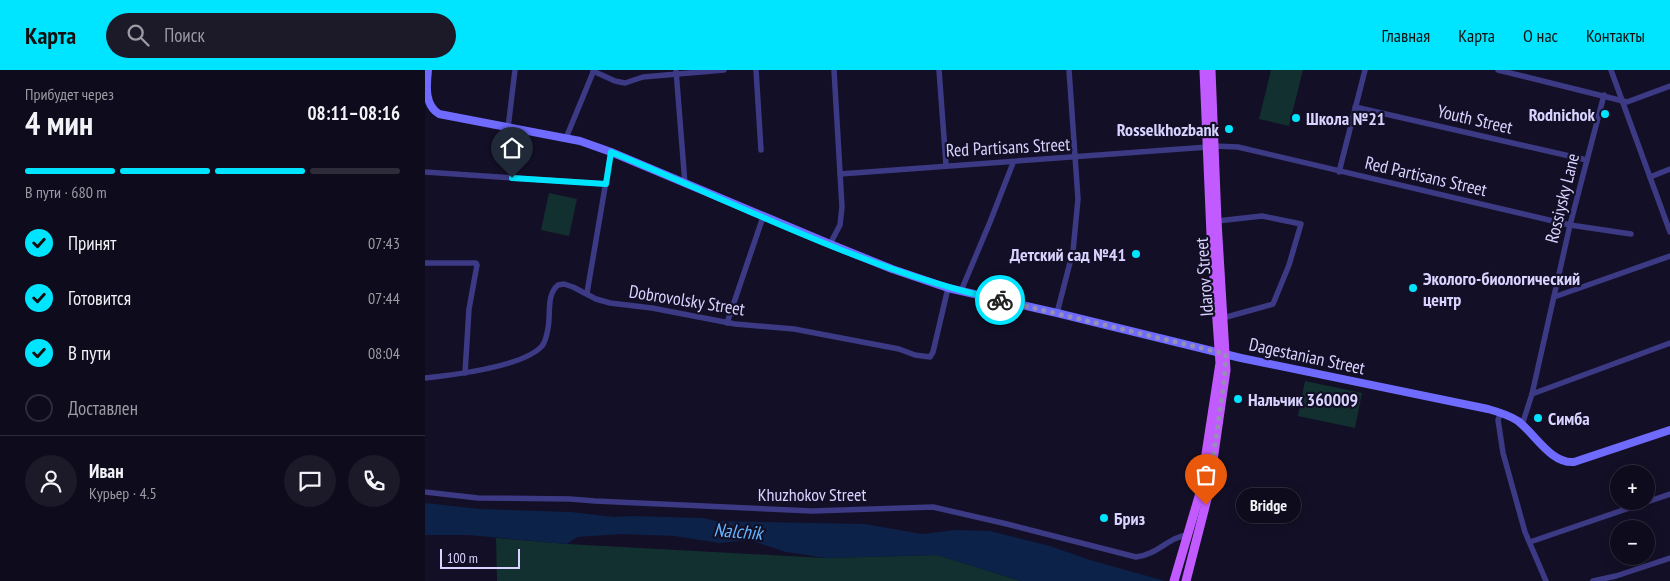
<!DOCTYPE html>
<html lang="ru">
<head>
<meta charset="utf-8">
<style>
	:root { --surface:#0e0b1c; --page:#1c1929; --text:#f1f3f6; --muted:#9b9ba3; --line:#2e2b3b; --accent:#00e5ff }
	body { margin:0; font-family:"PT Sans Narrow",sans-serif; background:var(--page); color:var(--text); height:100vh; display:flex; flex-direction:column; font-size:19px; white-space:nowrap }
	* { box-sizing:border-box; margin:0 }
	p { font-size:16px; color:var(--muted) }
	.icon { flex:none; width:28px; height:28px; fill:none; stroke:currentColor; stroke-width:2; stroke-linecap:round; stroke-linejoin:round }
	.map { position:relative; flex:1; overflow:hidden }
	.panel { display:flex; flex-direction:column; background:var(--surface); width:425px }
	.panel>* { flex:none }
	.fabs { position:absolute; left:1185px; top:395px; display:grid; gap:10px }
	.fabs a { display:grid; place-items:center; width:45px; height:45px; border-radius:50%; background:var(--surface); box-shadow:0 2px 12px #0003,0 0 0 1px var(--line); font-size:25px }
	.scale { position:absolute; left:15px; bottom:12px; width:80px; box-sizing:border-box; padding-left:5px; border:2px solid #d9d4ff; border-top:0; font-size:14px; line-height:18px; white-space:nowrap; color:#d9d4ff; -webkit-text-stroke:4px #130f26; paint-order:stroke }
	.pin { position:absolute; display:grid; place-items:center; width:42px; height:42px; color:#fff; margin:-51px -21px; border-radius:50% 50% 50% 0; rotate:-45deg; box-shadow:0 0 5px #0007 }
	.pin .icon { rotate:45deg }
	.courier { position:absolute; display:grid; place-items:center; width:50px; height:50px; margin:-25px; border:4px solid #00e5ff; border-radius:50%; background:#fff; color:#222; box-shadow:0 1px 6px #0007 }
	.bubble { position:absolute; height:35px; border-radius:18px; background:var(--surface); box-shadow:0 2px 12px #0003,0 0 0 1px var(--line); font-size:16px; font-weight:700; line-height:35px; text-align:center }
	.overview em { font-style:normal; font-weight:700 }
	.overview div { display:flex; flex-direction:column-reverse }
	.overview { display:flex; align-items:center; justify-content:space-between; height:85px; padding:0 25px }
	h1 { font-size:32px; font-weight:700; line-height:38px }
	.bar { display:grid; grid-template-columns:repeat(4,1fr); gap:8px 5px; align-content:center; height:60px; padding:0 25px }
	.bar i { height:6px; border-radius:4px; background:var(--line) }
	.bar .on { background:var(--accent) }
	.bar p { grid-column:span 4 }
	.line { display:flex; align-items:center; gap:12px; padding:0 25px; border-top:1px solid var(--line) }
	.line div { flex:1 }
	.round { display:grid; place-items:center; flex:none; width:52px; height:52px; border-radius:26px; background:var(--page) }
	ol { padding:0 25px; list-style:none }
	li { display:flex; align-items:center; gap:15px; height:55px }
	li p { margin-inline-start:auto }
	li .icon { padding:5px; border-radius:50%; background:var(--accent); color:#111; stroke-width:4 }
	li:last-child { color:var(--muted) }
	li i { width:28px; height:28px; border:2px solid var(--line); border-radius:50% }
	header { display:flex; align-items:center; gap:30px; box-sizing:border-box; height:70px; padding:0 25px; background:var(--accent); color:#111 }
	header strong { font-size:24px }
	nav { display:flex; gap:28px; margin-inline-start:auto; font-size:18px }
	.search { width:350px; height:45px; background:var(--page); display:flex; align-items:center; gap:12px; box-sizing:border-box; padding:0 18px; border-radius:28px; color:var(--muted); font-size:19px }
	main { display:flex; flex:1; min-height:0 }
	.map>svg:first-child { display:block }
</style>
</head>
<body>
<header>
<strong>Карта</strong>
<div class="search"><svg class="icon" aria-label="search" viewBox="0 0 24 24"><circle cx="10" cy="10" r="6"/><path d="M15 15l6 6"/></svg>Поиск</div>
<nav><a>Главная</a><a>Карта</a><a>О нас</a><a>Контакты</a></nav>
</header>
<main>
<section class="panel">
<div class="overview"><div><h1>4 мин</h1><p>Прибудет через</p></div><em>08:11–08:16</em></div>
<div class="bar"><i class="on"></i><i class="on"></i><i class="on"></i><i></i><p>В пути · 680 m</p></div>
<ol>
<li><svg class="icon" aria-label="check" viewBox="0 0 24 24"><path d="M5 12l5 5 9-10"/></svg>Принят<p>07:43</p></li>
<li><svg class="icon" aria-label="check" viewBox="0 0 24 24"><path d="M5 12l5 5 9-10"/></svg>Готовится<p>07:44</p></li>
<li><svg class="icon" aria-label="check" viewBox="0 0 24 24"><path d="M5 12l5 5 9-10"/></svg>В пути<p>08:04</p></li>
<li><i></i>Доставлен</li>
</ol>
<div class="line" style="height:90px"><a class="round"><svg class="icon" aria-label="person" viewBox="0 0 24 24"><circle cx="12" cy="8" r="4"/><path d="M4 21q1-7 8-7t8 7"/></svg></a><div><b>Иван</b><p>Курьер · 4.5</p></div><a class="round"><svg class="icon" aria-label="chat" viewBox="0 0 24 24"><path d="M4 5h16v11H9l-5 4z"/></svg></a><a class="round"><svg class="icon" aria-label="phone" viewBox="0 0 24 24"><path d="M5 4h4l2 5-3 2q2 4 5 5l2-3 5 2v4C11 20 4 13 5 4z"/></svg></a></div>
</section>
<div class="map">
<svg width="1245" height="511" viewBox="0 0 1245 511">
	<rect width="100%" height="100%" fill="#130f26"/>
	<!-- green -->
	<g fill="#12302f">
		<polygon points="846,0 878,0 864,56 834,49"/>
		<polygon points="124,123 152,129 144,166 116,160"/>
		<polygon points="880,311 937,323 930,358 873,346"/>
		<polygon points="71,468 142,474 401,488 512,485 596,511 72,511"/>
	</g>
	<!-- water -->
	<polygon fill="#0c2248" points="0,433 55,439 146,442 189,447 207,446 278,448 291,451 440,454 497,464 530,460 565,461 625,476 665,490 740,511 596,511 512,485 401,488 361,482 324,470 295,473 249,466 197,464 152,467 142,474 43,465 0,465"/>
	<g fill="none" stroke-linecap="round" stroke-linejoin="round">
		<!-- street -->
		<g stroke="#3d3a85" stroke-width="5.5">
			<polyline points="251,0 260,114"/>
			<polyline points="331,0 336,80"/>
			<polyline points="514,0 521,95"/>
			<polyline points="1073,0 1202,32 1245,16"/>
			<polyline points="1186,0 1245,162"/>
			<polyline points="168,1 190,11 200,13 218,7 299,0"/>
			<polyline points="930,37 1162,90"/>
			<polyline points="83,58 90,0"/>
			<polyline points="141,68 169,0"/>
			<polyline points="789,76 813,77 1145,155 1206,164"/>
			<polyline points="0,102 181,114"/>
			<polyline points="914,102 940,0"/>
			<path d="M415 104C537 94 660 87 783 77"/>
			<polyline points="1225,107 1245,99"/>
			<polyline points="792,151 837,146 876,154 864,195 848,234 798,248"/>
			<polyline points="405,174 415,155 417,137 409,0"/>
			<polyline points="0,193 51,193 52,195 44,239 40,303"/>
			<polyline points="536,221 565,152 588,93"/>
			<polyline points="162,223 186,82"/>
			<polyline points="1129,227 1245,186"/>
			<polyline points="632,243 648,181 653,129 644,0"/>
			<polyline points="302,253 338,147"/>
			<path d="M0 308C28 305 98 297 117 276 121 271 122 264 123 258 126 244 121 225 133 215L139 214 148 217 171 229 185 233 227 238 310 254 369 259 474 279 490 285 505 287 508 282 523 218"/>
			<polyline points="1107,324 1245,273"/>
			<polyline points="1076,342 1073,350 1078,383 1100,462 1121,511"/>
			<polyline points="1097,355 1107,324 1145,155 1179,25"/>
			<path d="M0 422 53 428 145 429 170 431 387 441 508 437 582 454 711 487C734 484 743 467 763 465"/>
			<polyline points="1105,472 1245,424"/>
			<polyline points="1168,511 1191,506 1245,488"/>
		</g>
		<!-- secondary -->
		<path stroke="#6f6bff" stroke-width="8" d="M3 0C1 18 0 35 14 44L155 71 186 82 405 174 467 199 523 218 632 243 816 288 1063 339C1074 342 1084 345 1093 351 1110 364 1126 394 1149 392L1245 360"/>
		<!-- primary -->
		<g stroke="#c25bff" stroke-width="9">
			<polyline points="749,511 775,423 795,293 786,165 779,0"/>
			<polyline points="761,511 783,425 801,300 792,151 786,0"/>
		</g>
	</g>
	<g fill="none" stroke-linecap="round" stroke-linejoin="round">
		<!-- done -->
		<polyline stroke="#948fb3" stroke-width="5" stroke-dasharray="0 9" points="575,230 801,284 799,313 781,435"/>
		<!-- route -->
		<path stroke="#00e5ff" stroke-width="6" d="M87 108 181 114 186 82C314 134 439 200 575 230"/>
	</g>
	<!-- markers -->
	<g fill="#00e5ff" stroke="#130f26" stroke-width="2">
		<circle cx="1180" cy="44" r="5"/>
		<circle cx="871" cy="48" r="5"/>
		<circle cx="804" cy="59" r="5"/>
		<circle cx="711" cy="184" r="5"/>
		<circle cx="988" cy="218" r="5"/>
		<circle cx="813" cy="329" r="5"/>
		<circle cx="1113" cy="348" r="5"/>
		<circle cx="679" cy="448" r="5"/>
	</g>
	<g text-anchor="middle" dominant-baseline="central" stroke-width="4.5" stroke-linejoin="round" paint-order="stroke">
		<!-- poi labels -->
		<g font-size="18" font-weight="bold" fill="#d9d4ff" stroke="#130f26" text-anchor="start">
			<text x="1170" y="44" text-anchor="end">Rodnichok</text>
			<text x="881" y="48">Школа №21</text>
			<text x="794" y="59" text-anchor="end">Rosselkhozbank</text>
			<text x="701" y="184" text-anchor="end">Детский сад №41</text>
			<text x="998" y="208">Эколого-биологический<tspan x="998" dy="21">центр</tspan></text>
			<text x="823" y="329">Нальчик 360009</text>
			<text x="1123" y="348">Симба</text>
			<text x="689" y="448">Бриз</text>
		</g>
		<!-- street labels -->
		<g font-size="18" fill="#d9d4ff" stroke="#130f26">
			<text transform="translate(1050 49) rotate(13)">Youth Street</text>
			<text transform="translate(583 77) rotate(-3)">Red Partisans Street</text>
			<text transform="translate(1001 106) rotate(13)">Red Partisans Street</text>
			<text transform="translate(1137 128) rotate(-76)">Rossiysky Lane</text>
			<text transform="translate(779 207) rotate(-94)">Idarov Street</text>
			<text transform="translate(262 230) rotate(9)">Dobrovolsky Street</text>
			<text transform="translate(882 286) rotate(12)">Dagestanian Street</text>
			<text x="387" y="424">Khuzhokov Street</text>
		</g>
		<!-- water labels -->
		<g font-size="19" font-style="italic" fill="#62b6ff" stroke="#130f26">
			<text transform="translate(313 461) rotate(4)">Nalchik</text>
		</g>
	</g>
</svg>
<div class="fabs">
<a>+</a>
<a>−</a>
</div>
<div class="scale">100 m</div>
<div class="pin" style="left:781px;top:435px;background:#ea580c"><svg class="icon" aria-label="bag" viewBox="0 0 24 24"><path d="M5 8h14l-1 12H6zM9 8a3 3 0 0 1 6 0"/></svg></div>
<div class="pin" style="left:87px;top:108px;background:#1f2937"><svg class="icon" aria-label="home" viewBox="0 0 24 24"><path d="M3 11l9-7 9 7M6 9v11h12V9"/></svg></div>
<div class="courier" style="left:575px;top:230px"><svg class="icon" aria-label="bike" viewBox="0 0 24 24"><circle cx="6" cy="16" r="4"/><circle cx="18" cy="16" r="4"/><path d="M6 16l4-8h5l3 8M10 8l3 8H6M13 5h3"/></svg></div>
<div class="bubble" style="left:811px;top:418px;width:65px">Bridge</div>
</div>
</main>
</body>
</html>
